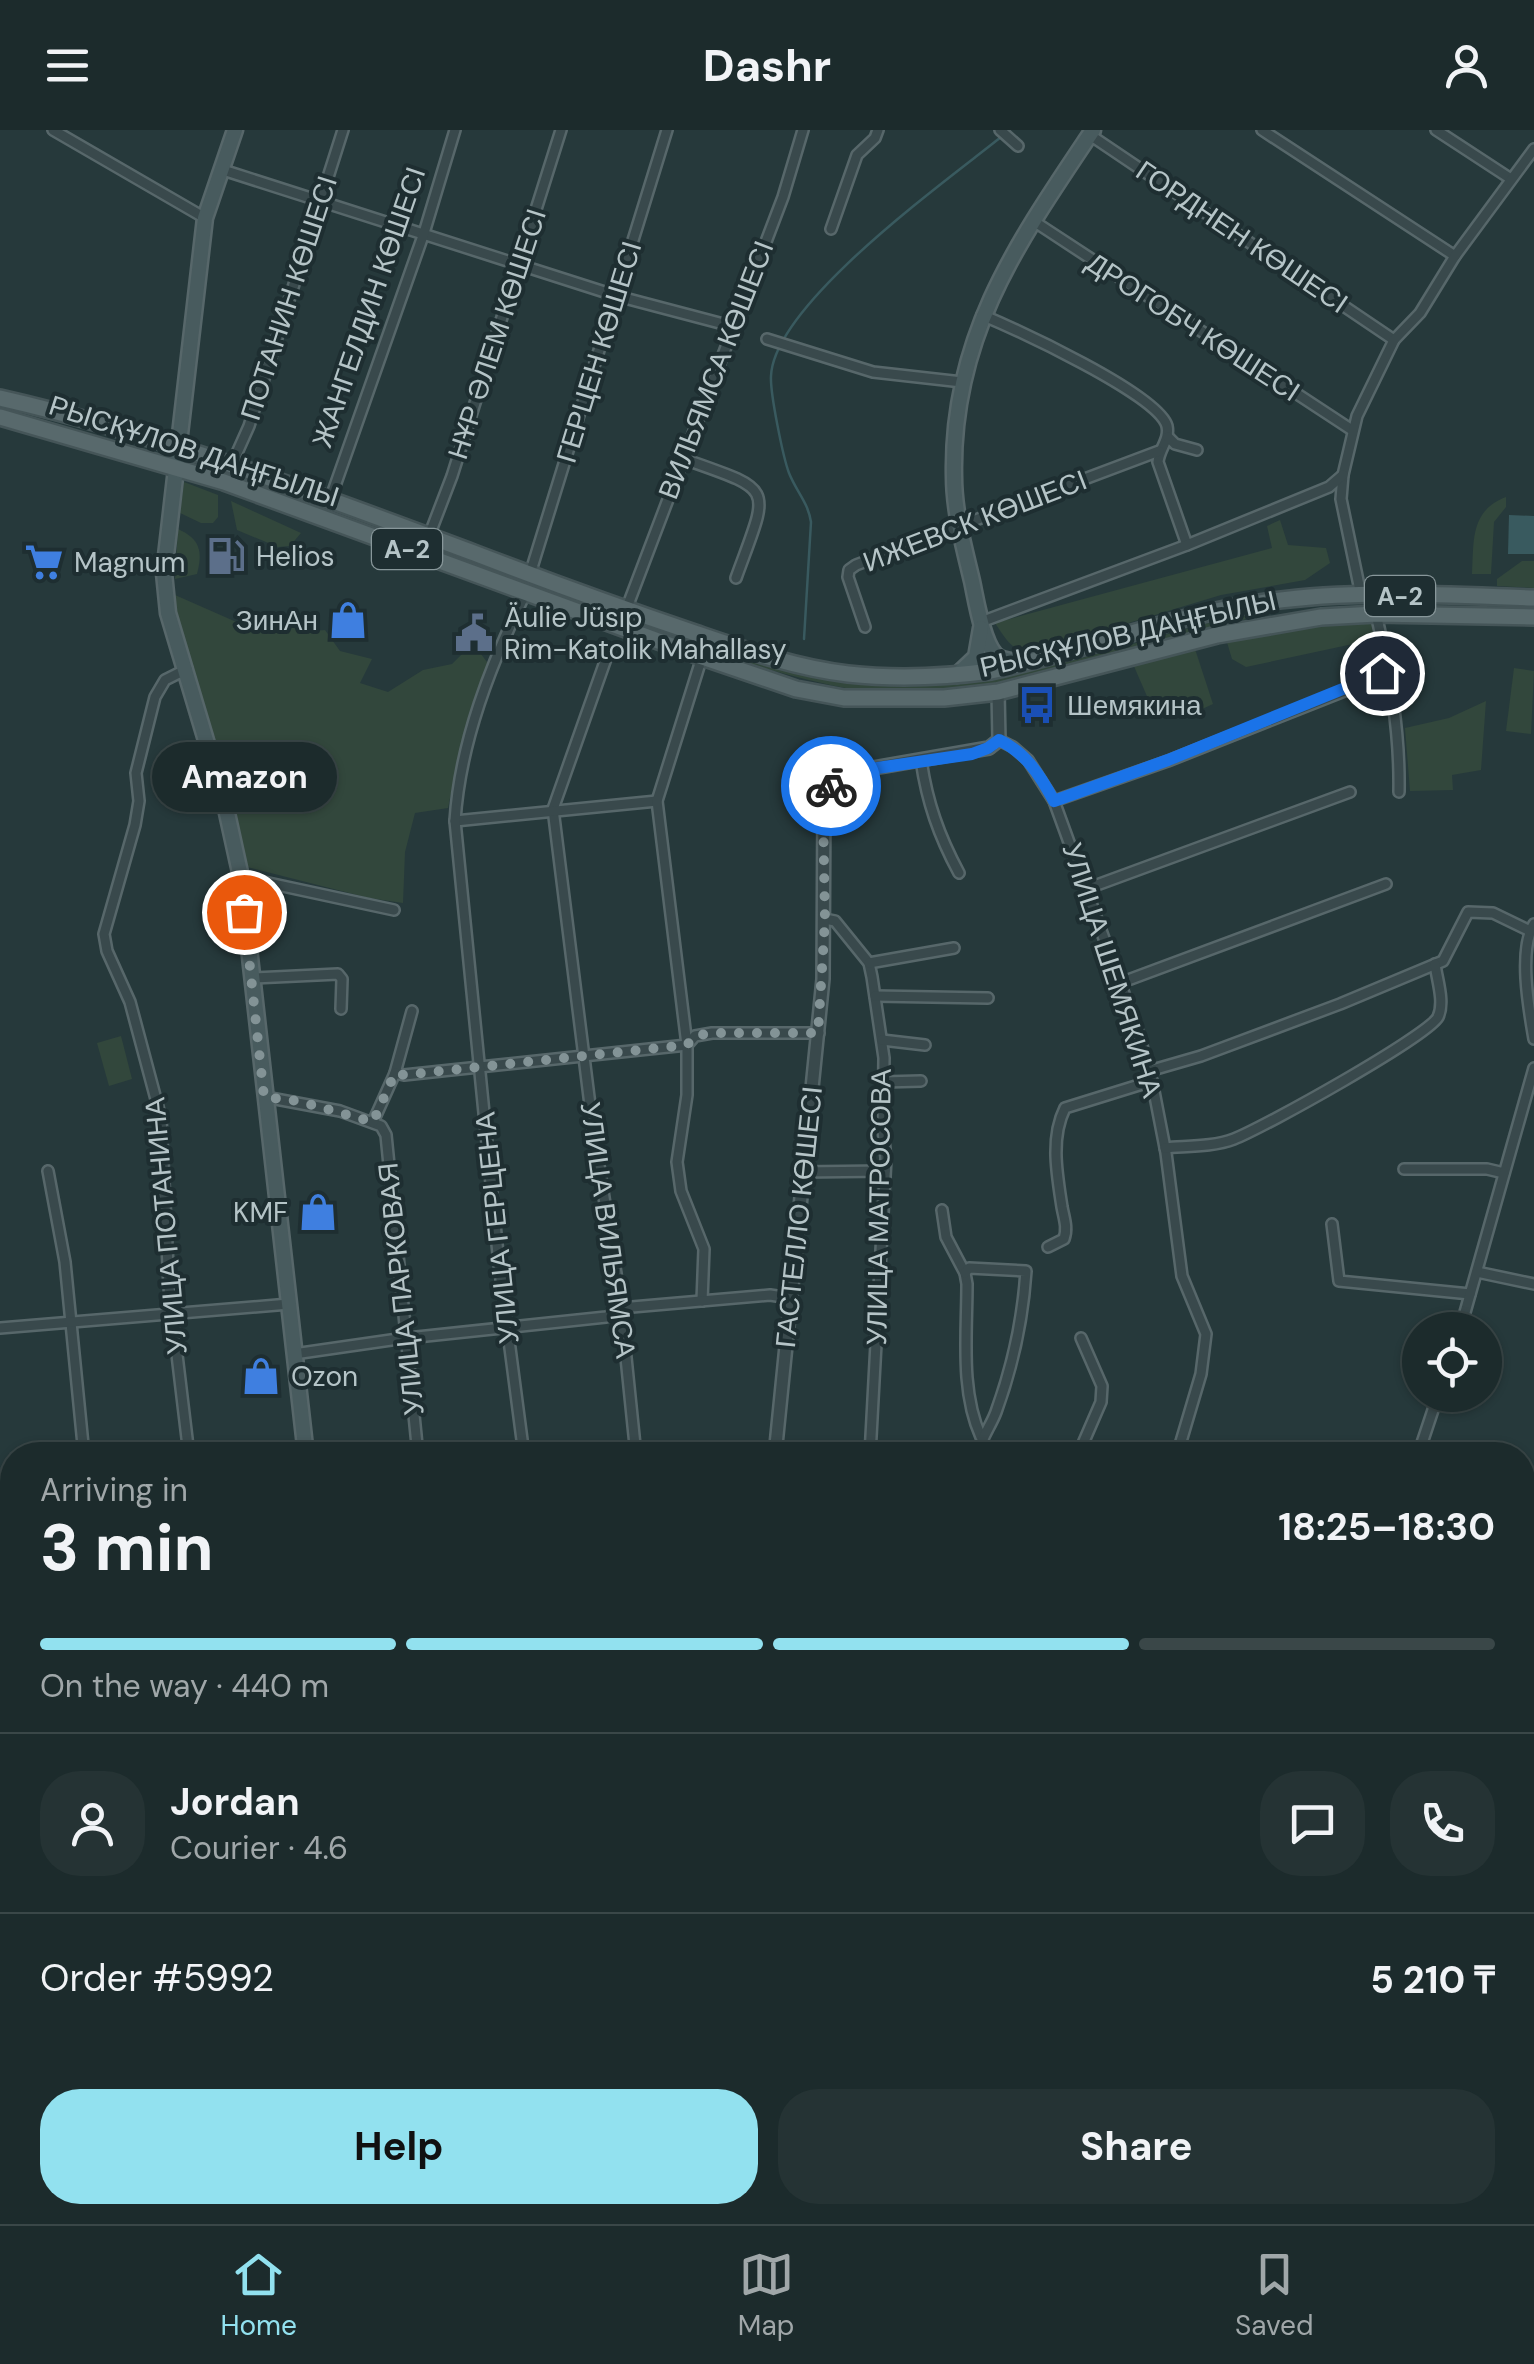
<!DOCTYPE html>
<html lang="en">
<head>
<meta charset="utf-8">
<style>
	:root { --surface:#1c2b2c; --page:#253334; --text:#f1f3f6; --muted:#a0a7a9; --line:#3a4748; --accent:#92e1ef }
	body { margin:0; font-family:"DM Sans",sans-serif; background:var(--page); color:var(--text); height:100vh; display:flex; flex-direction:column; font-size:38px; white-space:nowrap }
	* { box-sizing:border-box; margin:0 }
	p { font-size:32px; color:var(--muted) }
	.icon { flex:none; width:55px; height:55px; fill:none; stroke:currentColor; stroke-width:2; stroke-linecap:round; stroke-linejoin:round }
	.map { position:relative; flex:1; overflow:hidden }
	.sheet { position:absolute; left:0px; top:1312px; width:1535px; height:782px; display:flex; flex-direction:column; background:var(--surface); border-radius:40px 40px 0 0; box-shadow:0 2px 8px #0004,0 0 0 2px var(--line) }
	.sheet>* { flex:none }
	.controls { position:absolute; left:1402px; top:1182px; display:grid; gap:20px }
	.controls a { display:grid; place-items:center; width:100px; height:100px; border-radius:50%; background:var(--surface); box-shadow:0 2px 8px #0004,0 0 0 2px var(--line); font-size:50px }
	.pin { position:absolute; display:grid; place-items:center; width:85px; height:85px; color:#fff; margin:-42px; border:5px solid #fff; border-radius:50%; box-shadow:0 2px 10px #0007 }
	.courier { position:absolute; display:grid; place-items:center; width:100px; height:100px; margin:-50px; border:8px solid #1a73e8; border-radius:50%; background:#fff; color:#222; box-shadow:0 2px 12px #0007 }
	.bubble { position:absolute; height:70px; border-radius:35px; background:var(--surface); box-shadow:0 2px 8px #0004,0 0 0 2px var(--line); font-size:32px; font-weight:700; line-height:70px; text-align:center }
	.headline em { font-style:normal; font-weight:700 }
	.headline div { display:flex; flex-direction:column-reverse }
	.headline { display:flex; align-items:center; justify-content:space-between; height:170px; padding:0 40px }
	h1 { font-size:65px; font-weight:700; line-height:75px }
	.bar { display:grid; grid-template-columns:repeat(4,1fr); gap:15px 10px; align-content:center; height:120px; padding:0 40px }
	.bar i { height:12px; border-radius:8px; background:var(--line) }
	.bar .current { background:var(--accent) }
	.bar p { grid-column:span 4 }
	.line { display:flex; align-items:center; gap:25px; padding:0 40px; border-top:2px solid var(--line) }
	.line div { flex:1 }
	.round { display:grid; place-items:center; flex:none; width:105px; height:105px; border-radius:40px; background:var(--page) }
	.cta { display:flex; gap:20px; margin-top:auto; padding:20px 40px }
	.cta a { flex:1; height:115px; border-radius:40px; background:var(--accent); color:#111; font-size:40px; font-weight:700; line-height:115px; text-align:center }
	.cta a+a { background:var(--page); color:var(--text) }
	header { display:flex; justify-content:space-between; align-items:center; height:130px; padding:0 40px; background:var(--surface); font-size:45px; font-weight:700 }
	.menu { display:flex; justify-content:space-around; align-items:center; height:140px; border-top:2px solid var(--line); background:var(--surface); font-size:28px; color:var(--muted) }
	.menu a { display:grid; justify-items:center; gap:5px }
	.menu .current { color:var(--accent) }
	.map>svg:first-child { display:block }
</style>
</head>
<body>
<header><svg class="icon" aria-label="menu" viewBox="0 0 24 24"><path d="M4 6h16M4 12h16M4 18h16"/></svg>Dashr<svg class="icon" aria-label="person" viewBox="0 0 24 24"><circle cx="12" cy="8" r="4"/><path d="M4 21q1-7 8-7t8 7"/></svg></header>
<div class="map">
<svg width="1534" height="2094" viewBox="0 0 1534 2094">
	<rect width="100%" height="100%" fill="#26393b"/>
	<!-- green -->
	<g fill="#32473c">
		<polygon points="184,352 218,365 218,387 213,393 201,393 180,383"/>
		<path d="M1506 367V377L1494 392 1491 444H1472C1474 410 1470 381 1506 367Z"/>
		<polygon points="231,371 301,403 290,416 278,417 237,400"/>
		<path d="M1280 390 1288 415 1326 418 1330 433 1305 450 1221 465 1049 517C1015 523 1014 522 995 493L1272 418 1267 396Z"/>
		<path d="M178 399C200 409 203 421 197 444L175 449Z"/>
		<polygon points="1522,431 1534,431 1534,458 1497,456 1497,449"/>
		<polygon points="175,465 250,498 271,482 293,485 303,502 325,500 340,521 372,529 360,553 388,562 423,540 452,534 466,520 478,520 490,536 472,574 467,609 458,629 448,678 415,683 405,722 403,773 369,768 247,737 174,486"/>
		<path d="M1256 482 1250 488 1016 549C966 560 908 569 856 560 806 551 756 536 707 522L712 518C780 538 849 558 921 556 1031 553 1147 504 1256 482Z"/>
		<polygon points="1372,491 1381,521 1353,514 1246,537 1232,529 1226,509 1296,495"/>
		<polygon points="1195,519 1213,574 1200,580 1156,587 1133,534"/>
		<polygon points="1514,538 1534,541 1531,604 1506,601"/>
		<polygon points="1486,571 1481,640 1452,645 1453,660 1410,661 1405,598 1449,588"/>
		<polygon points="121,906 132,949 109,956 97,913"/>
	</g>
	<!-- water -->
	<polygon fill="#395a5f" points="1509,385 1534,386 1534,424 1508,424"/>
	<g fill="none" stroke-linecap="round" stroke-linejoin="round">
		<!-- stream -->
		<path stroke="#395a5f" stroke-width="2.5" d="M804 509 811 392C808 372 796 361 789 343 783 327 770 263 771 246 774 174 945 52 1001 7"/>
		<!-- minor casing -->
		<g stroke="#57676a" stroke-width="14">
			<g id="minor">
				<polyline points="53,0 205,88"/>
				<polyline points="1000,0 1018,16"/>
				<polyline points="1262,0 1455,126"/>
				<polyline points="1436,0 1511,49"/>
				<polyline points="1090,5 1394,210"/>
				<polyline points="223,40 617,166 731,196"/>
				<polyline points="1035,92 1352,300"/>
				<polyline points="831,99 857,25 875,8 878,0"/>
				<path d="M982 185C1015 199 1158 264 1167 296 1170 310 1159 319 1158 332L1187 415"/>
				<polyline points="767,209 873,242 962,252"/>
				<polyline points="1168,307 1175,314 1197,320"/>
				<path d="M681 328C777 362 770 354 736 448"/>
				<polyline points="232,334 249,296 343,0"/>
				<polyline points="330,370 424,103 455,0"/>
				<polyline points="429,406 452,346 561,0"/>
				<polyline points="530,444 667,0"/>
				<polyline points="1361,465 1341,369 1343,345 1357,286 1394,210 1420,183 1455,126 1534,19"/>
				<polyline points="626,480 783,67 803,0"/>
				<path d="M1376 484C1390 544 1400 601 1399 662"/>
				<polyline points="981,492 1187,415 1329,357 1343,345"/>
				<polyline points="865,497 848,447 849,440 856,435 1159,321"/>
				<polyline points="607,526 553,679 592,991 620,1169 636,1325"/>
				<polyline points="187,539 165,550 155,567 136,643 139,671 135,695 104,804 107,821 130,872 161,988 169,1158 189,1325"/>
				<polyline points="999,610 1013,617 1028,630 1054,671 1138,902 1152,951 1166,1023 1182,1146 1206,1204 1201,1244 1177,1325"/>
				<polyline points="820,614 824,669"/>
				<path d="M921 630C927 672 939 706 959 743"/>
				<polyline points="1054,671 1168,631 1390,543"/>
				<polyline points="455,691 657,671"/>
				<polyline points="241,747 394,780"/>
				<polyline points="1086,759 1350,662"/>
				<polyline points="825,789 835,791 869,833 872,847 884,928 883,1001 886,1028 870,1325"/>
				<path d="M1534 794C1518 820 1529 880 1534 909"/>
				<polyline points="869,833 954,818"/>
				<polyline points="252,848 338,844 342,849 341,879"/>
				<polyline points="1120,853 1386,754"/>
				<polyline points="875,866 988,868"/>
				<polyline points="882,910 925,915"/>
				<polyline points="1149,941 1201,926 1340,874 1443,831 1468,782 1493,783 1530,801"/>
				<polyline points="395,943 412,881"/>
				<polyline points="883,952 921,951"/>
				<polyline points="265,967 340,981 381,996 386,1005 418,1325"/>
				<polyline points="373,992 395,943 404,945 687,915 695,906 712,903 819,903"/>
				<path d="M1165 1018C1187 1016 1213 1017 1234 1009 1263 998 1428 906 1438 887 1445 872 1437 850 1435 834"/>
				<polyline points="1404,1039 1487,1039 1504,1043"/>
				<polyline points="48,1041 65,1132 84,1325"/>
				<polyline points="802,1042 885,1041"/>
				<path d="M942 1080 946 1107 965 1143 967 1154C967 1204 960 1261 981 1307"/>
				<polyline points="1332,1094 1339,1151 1470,1164"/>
				<path d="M1048 1117 1064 1109C1068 1098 1064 1088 1062 1077 1057 1044 1050 1008 1065 978L1152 951"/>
				<polyline points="1477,1142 1534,1154"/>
				<path d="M965 1143 969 1138 1026 1141C1023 1188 1012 1238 996 1282 990 1298 981 1307 978 1325"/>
				<polyline points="702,1171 704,1119 681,1061 677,1032 687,965 687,915 657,671 702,527"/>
				<polyline points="0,1198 289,1174"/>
				<polyline points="1460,1200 1534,938"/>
				<polyline points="294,1224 398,1209 606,1187 632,1177 770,1165 790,1168"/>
				<path d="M524 1325 499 1134 455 691C460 612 491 534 525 464"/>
				<polyline points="1078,1325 1101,1272 1102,1256 1081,1208"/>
				<polyline points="1418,1325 1438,1265"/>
				<polyline points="1522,1389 1534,1355"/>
				<polyline points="1522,1437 1534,1444"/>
				<polyline points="0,1531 12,1624"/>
				<polyline points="1522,1598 1534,1600"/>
				<polyline points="0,1806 12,1805"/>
				<polyline points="1522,1853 1534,1856"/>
				<polyline points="1522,2006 1534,2007"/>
				<polyline points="0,2082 12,2081"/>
				<polyline points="64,2082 66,2094"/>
				<polyline points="168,2082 169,2094"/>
				<polyline points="274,2082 275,2094"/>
				<polyline points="506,2082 507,2094"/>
				<polyline points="849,2082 897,2094"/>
				<polyline points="1251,2082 1252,2094"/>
				<polyline points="1364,2082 1364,2094"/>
				<polyline points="1483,2082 1483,2087 1494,2094"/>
				<polyline points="1114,2086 1192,2094"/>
				<polyline points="691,2094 693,2082"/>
				<polyline points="797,2094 800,2082"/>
				<polyline points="905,2094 908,2082"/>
				<polyline points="976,2094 978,2082"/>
			</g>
		</g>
		<!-- tertiary casing -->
		<g stroke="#57676a" stroke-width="16">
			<g id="tertiary">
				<polyline points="775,1325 823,849 824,669 833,653 850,642 989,618 999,610 998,562"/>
				<polyline points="581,2094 584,2082"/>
			</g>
		</g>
		<!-- secondary casing -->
		<g stroke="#57676a" stroke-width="19">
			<g id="secondary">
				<polyline points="235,0 205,88 164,443 168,483 225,674 241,747 306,1325"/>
				<path d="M1022 533C1015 532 1007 531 1000 528 983 519 976 469 972 451 964 417 954 382 954 346 951 206 1018 112 1093 0"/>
				<polyline points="957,545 976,527 981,498"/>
				<polyline points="0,1524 12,1523"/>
				<polyline points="390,2082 392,2094"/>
			</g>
		</g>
		<!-- primary casing -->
		<g stroke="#455558" stroke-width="20">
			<g id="primary">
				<path d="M0 268C163 305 318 365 474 423 547 451 621 478 695 503 745 520 796 538 848 544 895 549 945 547 991 541 1084 521 1173 485 1266 472 1354 459 1446 465 1534 468"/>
				<polyline points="0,287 224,352 702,527 796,559 844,568 944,568 998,562 1217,505 1321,487 1376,484 1534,487"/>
			</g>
		</g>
		<!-- minor -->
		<use href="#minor" stroke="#39494c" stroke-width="9"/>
		<!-- tertiary -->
		<use href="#tertiary" stroke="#39494c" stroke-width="11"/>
		<!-- secondary -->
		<use href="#secondary" stroke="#485b5e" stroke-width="14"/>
		<!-- primary -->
		<use href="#primary" stroke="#58696c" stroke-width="15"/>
	</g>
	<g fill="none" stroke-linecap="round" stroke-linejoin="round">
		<!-- done -->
		<polyline stroke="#839396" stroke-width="10" stroke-dasharray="0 18" points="244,782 264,967 298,971 373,992 395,943 404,945 687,915 695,906 712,903 818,903 825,790 823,680 824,669 831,656"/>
		<!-- route -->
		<path stroke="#1a73e8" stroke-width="12" d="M831 656 850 642 972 624 988 618 999 610C1026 623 1040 645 1054 671L1168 630 1382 543"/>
	</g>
	<!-- icons -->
	<defs>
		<g id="fuel-bare" transform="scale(3)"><path d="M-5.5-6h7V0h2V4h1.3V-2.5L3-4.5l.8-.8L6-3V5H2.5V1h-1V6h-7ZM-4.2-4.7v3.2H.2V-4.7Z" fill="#5c6f8a" stroke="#1e2e31" stroke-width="2.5" paint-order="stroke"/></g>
		<g id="supermarket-bare" transform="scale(3)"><path d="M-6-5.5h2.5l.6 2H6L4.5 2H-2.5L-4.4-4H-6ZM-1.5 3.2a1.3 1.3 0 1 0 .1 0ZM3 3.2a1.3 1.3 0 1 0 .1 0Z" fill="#3f7fe0" stroke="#1e2e31" stroke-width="2.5" paint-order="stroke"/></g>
		<g id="shop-bare" transform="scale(3)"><path d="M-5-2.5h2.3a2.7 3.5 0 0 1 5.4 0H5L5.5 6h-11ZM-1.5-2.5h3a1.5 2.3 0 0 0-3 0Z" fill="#3f7fe0" stroke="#1e2e31" stroke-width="2.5" paint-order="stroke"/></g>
		<g id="civic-bare" transform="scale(3)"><path d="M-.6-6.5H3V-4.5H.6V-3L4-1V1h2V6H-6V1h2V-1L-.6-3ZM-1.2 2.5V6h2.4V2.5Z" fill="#5c6f8a" stroke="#1e2e31" stroke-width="2.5" paint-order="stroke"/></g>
		<g id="bus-bare" transform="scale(3)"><path d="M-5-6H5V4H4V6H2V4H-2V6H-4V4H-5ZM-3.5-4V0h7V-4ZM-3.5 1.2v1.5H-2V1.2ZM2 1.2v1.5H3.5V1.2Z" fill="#1a4fb4" stroke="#1e2e31" stroke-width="2.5" paint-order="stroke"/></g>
	</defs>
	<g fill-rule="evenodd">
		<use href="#fuel-bare" x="226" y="426"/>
		<use href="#supermarket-bare" x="44" y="432"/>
		<use href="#shop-bare" x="348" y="490"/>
		<use href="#civic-bare" x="474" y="503"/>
		<use href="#bus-bare" x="1037" y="575"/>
		<use href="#shop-bare" x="318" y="1082"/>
		<use href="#shop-bare" x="261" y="1246"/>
	</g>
	<g text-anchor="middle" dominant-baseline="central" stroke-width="8" stroke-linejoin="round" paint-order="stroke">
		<!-- shield labels -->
		<g fill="#1e2e31" stroke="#88979a" stroke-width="2.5">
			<rect x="372" y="399" width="70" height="40" rx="8"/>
			<rect x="1365" y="446" width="70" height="40" rx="8"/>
		</g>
		<g font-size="25" font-weight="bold" fill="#b5c4c7">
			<text x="407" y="419">A-2</text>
			<text x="1400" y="466">A-2</text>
		</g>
		<!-- street labels -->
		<g font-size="28" fill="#b5c4c7" stroke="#1e2e31">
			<text transform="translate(1242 107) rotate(34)">ГОРДНЕН КӨШЕСІ</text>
			<text transform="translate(289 168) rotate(-72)">ПОТАНИН КӨШЕСІ</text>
			<text transform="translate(369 177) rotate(-71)">ЖАНГЕЛДИН КӨШЕСІ</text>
			<text transform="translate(1193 197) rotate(33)">ДРОГОБЧ КӨШЕСІ</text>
			<text transform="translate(497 204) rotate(-72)">НҰР ӘЛЕМ КӨШЕСІ</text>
			<text transform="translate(599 222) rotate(-73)">ГЕРЦЕН КӨШЕСІ</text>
			<text transform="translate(716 240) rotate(-69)">ВИЛЬЯМСА КӨШЕСІ</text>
			<text transform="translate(194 321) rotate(18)">РЫСҚҰЛОВ ДАҢҒЫЛЫ</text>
			<text transform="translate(975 391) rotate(-21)">ИЖЕВСК КӨШЕСІ</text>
			<text transform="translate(1128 504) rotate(-13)">РЫСҚҰЛОВ ДАҢҒЫЛЫ</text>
			<text transform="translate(1112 840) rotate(72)">УЛИЦА ШЕМЯКИНА</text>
			<text transform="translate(879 1077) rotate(-89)">УЛИЦА МАТРОСОВА</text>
			<text transform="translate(799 1087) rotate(-84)">ГАСТЕЛЛО КӨШЕСІ</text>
			<text transform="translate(166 1096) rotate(-95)">УЛИЦА ПОТАНИНА</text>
			<text transform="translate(497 1098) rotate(-96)">УЛИЦА ГЕРЦЕНА</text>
			<text transform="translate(608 1100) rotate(82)">УЛИЦА ВИЛЬЯМСА</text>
			<text transform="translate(401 1159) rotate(-96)">УЛИЦА ПАРКОВАЯ</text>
		</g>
		<!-- poi labels -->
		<g font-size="28" fill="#b5c4c7" stroke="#1e2e31" text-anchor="start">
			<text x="256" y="426">Helios</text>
			<text x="74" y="432">Magnum</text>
			<text x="504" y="487">Äulie Jüsıp<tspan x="504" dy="32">Rim-Katolik Mahallasy</tspan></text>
			<text x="318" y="490" text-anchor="end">ЗинАн</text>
			<text x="1067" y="575">Шемякина</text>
			<text x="288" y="1082" text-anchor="end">KMF</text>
			<text x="291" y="1246">Ozon</text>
		</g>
	</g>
</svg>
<div class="controls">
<a><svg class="icon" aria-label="locate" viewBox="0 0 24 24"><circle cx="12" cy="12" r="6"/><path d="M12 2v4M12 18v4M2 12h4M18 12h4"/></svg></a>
</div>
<div class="pin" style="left:244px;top:782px;background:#ea580c"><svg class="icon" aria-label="bag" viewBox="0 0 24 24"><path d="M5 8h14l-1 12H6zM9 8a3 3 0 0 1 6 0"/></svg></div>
<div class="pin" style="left:1382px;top:543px;background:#1f2937"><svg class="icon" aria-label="home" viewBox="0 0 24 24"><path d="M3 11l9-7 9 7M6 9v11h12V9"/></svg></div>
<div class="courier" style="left:831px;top:656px"><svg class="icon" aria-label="bike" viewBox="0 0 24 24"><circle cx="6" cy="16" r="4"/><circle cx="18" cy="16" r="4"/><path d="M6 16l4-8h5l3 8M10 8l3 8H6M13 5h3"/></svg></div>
<div class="bubble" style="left:152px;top:612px;width:185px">Amazon</div>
<section class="sheet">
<div class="headline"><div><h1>3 min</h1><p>Arriving in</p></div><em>18:25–18:30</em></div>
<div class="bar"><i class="current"></i><i class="current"></i><i class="current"></i><i></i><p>On the way · 440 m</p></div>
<div class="line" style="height:180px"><a class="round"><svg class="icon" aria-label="person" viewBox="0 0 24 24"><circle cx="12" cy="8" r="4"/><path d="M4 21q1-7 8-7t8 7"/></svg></a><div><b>Jordan</b><p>Courier · 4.6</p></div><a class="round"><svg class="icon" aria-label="chat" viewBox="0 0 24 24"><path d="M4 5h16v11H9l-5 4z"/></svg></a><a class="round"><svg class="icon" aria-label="phone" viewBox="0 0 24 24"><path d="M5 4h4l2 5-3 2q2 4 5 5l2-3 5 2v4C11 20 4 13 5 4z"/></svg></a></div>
<div class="line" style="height:130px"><div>Order #5992</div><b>5 210 ₸</b></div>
<div class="cta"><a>Help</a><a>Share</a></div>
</section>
</div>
<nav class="menu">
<a class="current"><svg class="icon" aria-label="home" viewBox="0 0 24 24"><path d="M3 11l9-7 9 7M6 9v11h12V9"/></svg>Home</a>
<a><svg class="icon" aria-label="map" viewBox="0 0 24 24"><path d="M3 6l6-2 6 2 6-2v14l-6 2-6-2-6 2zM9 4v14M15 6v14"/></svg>Map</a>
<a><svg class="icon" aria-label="saved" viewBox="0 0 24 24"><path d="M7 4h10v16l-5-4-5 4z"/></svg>Saved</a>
</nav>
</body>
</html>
